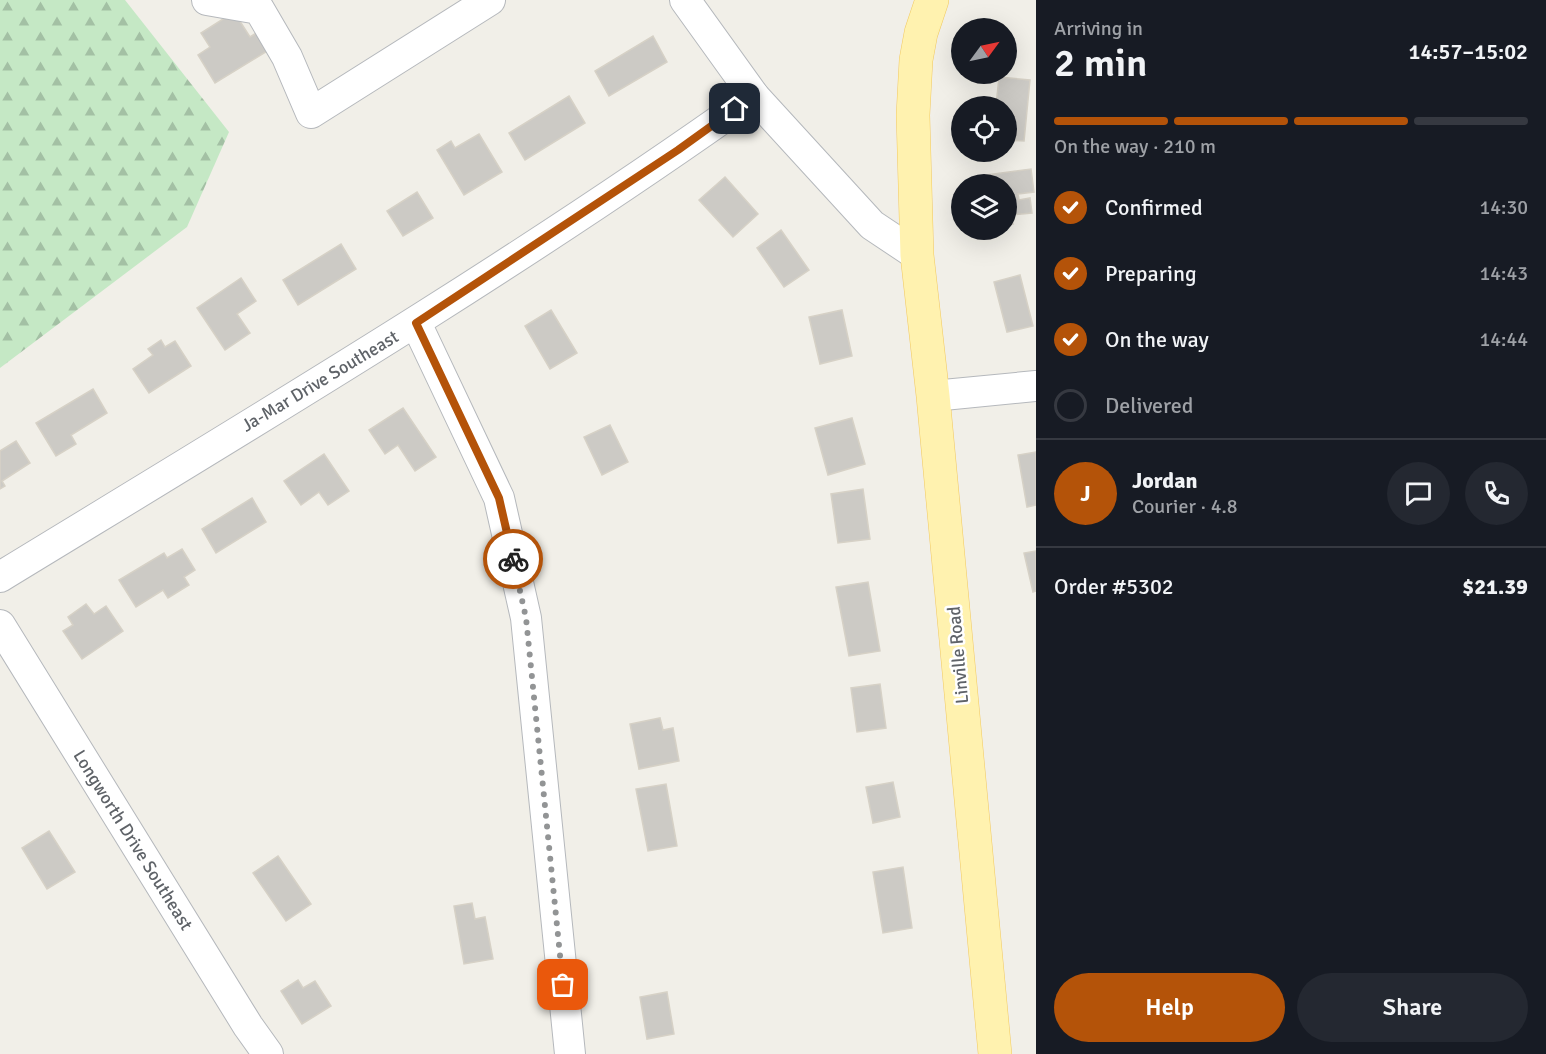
<!DOCTYPE html>
<html lang="en">
<head>
<meta charset="utf-8">
<style>
	:root { --surface:#171b24; --page:#242831; --text:#f1f3f6; --muted:#9ea1a6; --line:#363941; --accent:#b45309 }
	body { margin:0; font-family:Signika,sans-serif; background:var(--page); color:var(--text); height:100vh; display:flex; flex-direction:column; font-size:22px; white-space:nowrap }
	* { box-sizing:border-box; margin:0 }
	p { font-size:20px; color:var(--muted) }
	.icon { flex:none; width:33px; height:33px; fill:none; stroke:currentColor; stroke-width:2; stroke-linecap:round; stroke-linejoin:round }
	.map { position:relative; flex:1; overflow:hidden }
	.drawer { display:flex; flex-direction:column; background:var(--surface); width:510px }
	.drawer>* { flex:none }
	.needle { width:39px; rotate:57deg }
	.tools { position:absolute; left:951px; top:18px; display:grid; gap:12px }
	.tools a { display:grid; place-items:center; width:66px; height:66px; border-radius:50%; background:var(--surface); box-shadow:0 6px 24px #0002; font-size:30px }
	.pin { position:absolute; display:grid; place-items:center; width:51px; height:51px; color:#fff; margin:-26px; border-radius:12px; box-shadow:0 3px 9px #0006 }
	.courier { position:absolute; display:grid; place-items:center; width:60px; height:60px; margin:-30px; border:4px solid #b45309; border-radius:50%; background:#fff; color:#222; box-shadow:0 2px 8px #0007 }
	.summary em { font-style:normal; font-weight:600 }
	.summary div { display:flex; flex-direction:column-reverse }
	.summary { display:flex; align-items:center; justify-content:space-between; height:102px; padding:0 18px }
	h1 { font-size:39px; font-weight:600; line-height:45px }
	.bar { display:grid; grid-template-columns:repeat(4,1fr); gap:9px 6px; align-content:center; height:72px; padding:0 18px }
	.bar i { height:8px; border-radius:4px; background:var(--line) }
	.bar .selected { background:var(--accent) }
	.bar p { grid-column:span 4 }
	.line { display:flex; align-items:center; gap:15px; padding:0 18px; border-top:2px solid var(--line) }
	.line div { flex:1 }
	.round { display:grid; place-items:center; flex:none; width:63px; height:63px; border-radius:32px; background:var(--page) }
	ol { padding:0 18px; list-style:none }
	li { display:flex; align-items:center; gap:18px; height:66px }
	li p { margin-inline-start:auto }
	li .icon { padding:6px; border-radius:50%; background:var(--accent); color:#fff; stroke-width:4 }
	li:last-child { color:var(--muted) }
	li i { width:33px; height:33px; border:3px solid var(--line); border-radius:50% }
	.cta { display:flex; gap:12px; margin-top:auto; padding:12px 18px }
	.cta a { flex:1; height:69px; border-radius:36px; background:var(--accent); color:#fff; font-size:24px; font-weight:600; line-height:69px; text-align:center }
	.cta a+a { background:var(--page); color:var(--text) }
	main { display:flex; flex:1; min-height:0 }
	.map>svg:first-child { display:block }
</style>
</head>
<body>
<main>
<div class="map">
<svg width="1036" height="1054" viewBox="0 0 1036 1054">
	<defs>
		<pattern id="forest-firs" width="22" height="20" patternUnits="userSpaceOnUse" patternTransform="scale(1.5)"><rect width="22" height="20" fill="#c5e8c5"/><path d="M5 1l3.5 6h-7zM16 11l3.5 6h-7z" fill="#a3c0a4"/></pattern>
	</defs>
	<rect width="100%" height="100%" fill="#f1efe8"/>
	<!-- forest -->
	<polygon fill="url(#forest-firs)" points="0,0 125,0 229,132 187,227 0,368"/>
	<!-- building -->
	<g fill="#cccac5" stroke="#d6d1c6" stroke-width="1.5">
		<polygon points="234,12 250,37 258,32 269,50 215,83 198,55 210,47 201,33"/>
		<polygon points="653,36 667,62 609,96 595,71"/>
		<polygon points="999,77 1030,80 1024,141 1006,140 1006,106 996,106"/>
		<polygon points="569,96 585,123 525,160 509,133"/>
		<polygon points="479,134 502,172 464,195 437,150 451,141 455,148"/>
		<polygon points="1031,169 1034,192 1018,194 1019,200 1030,198 1032,213 1011,215 1013,224 1006,225 1006,184 989,184 987,175"/>
		<polygon points="725,177 758,214 733,237 699,200"/>
		<polygon points="417,192 433,218 403,236 387,211"/>
		<polygon points="781,230 809,270 784,287 757,248"/>
		<polygon points="341,244 356,269 298,305 283,280"/>
		<polygon points="1020,275 1033,326 1007,332 994,282"/>
		<polygon points="241,278 256,301 237,314 250,333 225,350 197,308"/>
		<polygon points="551,310 577,353 550,369 525,326"/>
		<polygon points="842,310 852,356 820,364 809,317"/>
		<polygon points="161,340 165,347 175,341 191,366 149,393 133,369 153,355 148,349"/>
		<polygon points="93,389 107,413 71,435 76,444 56,456 36,423"/>
		<polygon points="403,408 436,457 415,471 398,445 385,454 369,430"/>
		<polygon points="852,418 865,464 828,475 815,428"/>
		<polygon points="610,425 628,462 602,475 584,437"/>
		<polygon points="16,441 30,463 2,481 5,486 0,489 0,451"/>
		<polygon points="1036,452 1036,505 1027,507 1018,455"/>
		<polygon points="324,454 349,491 328,505 319,492 301,505 284,481"/>
		<polygon points="863,489 870,539 838,543 831,494"/>
		<polygon points="252,498 266,522 216,553 202,529"/>
		<polygon points="182,549 195,570 184,577 189,585 168,598 163,590 136,607 119,580 164,553 167,558"/>
		<polygon points="1036,551 1036,591 1033,592 1024,553"/>
		<polygon points="868,582 880,651 849,656 836,587"/>
		<polygon points="86,604 94,614 106,606 123,631 82,659 63,631 73,625 68,617"/>
		<polygon points="880,684 886,728 857,732 851,688"/>
		<polygon points="660,718 663,730 673,728 679,761 639,769 630,724"/>
		<polygon points="893,782 900,817 873,823 866,787"/>
		<polygon points="666,784 677,846 648,851 636,789"/>
		<polygon points="49,831 75,872 47,889 22,848"/>
		<polygon points="278,856 311,904 286,921 253,873"/>
		<polygon points="903,867 912,928 883,933 873,872"/>
		<polygon points="472,903 475,919 485,917 493,959 464,964 454,906"/>
		<polygon points="298,980 303,988 315,981 331,1006 302,1024 281,991"/>
		<polygon points="667,992 674,1034 647,1039 640,997"/>
	</g>
	<g fill="none" stroke-linecap="round" stroke-linejoin="round">
		<!-- minor casing -->
		<g stroke="#b5b8bc" stroke-width="32">
			<g id="minor">
				<polyline points="207,0 259,9 287,57 311,113 490,0"/>
				<polyline points="685,0 754,96 872,225 917,255"/>
				<polyline points="416,323 499,498 526,618 570,1054"/>
				<polyline points="933,396 1036,386"/>
				<path d="M0 577C254 422 511 269 754 96"/>
				<polyline points="0,625 248,1026 268,1054"/>
			</g>
		</g>
		<!-- major casing -->
		<g stroke="#f2c960" stroke-width="34">
			<polyline id="major" points="932,0 921,33 916,60 913,115 917,255 933,396 995,1054"/>
		</g>
		<!-- minor -->
		<use href="#minor" stroke="#fff" stroke-width="30"/>
		<!-- major -->
		<use href="#major" stroke="#fff2af" stroke-width="33"/>
	</g>
	<g fill="none" stroke-linecap="round" stroke-linejoin="round">
		<!-- done -->
		<polyline stroke="#929495" stroke-width="6" stroke-dasharray="0 10.8" points="513,559 526,618 563,985"/>
		<!-- route -->
		<polyline stroke="#b45309" stroke-width="8" points="513,559 499,498 416,323 678,150 735,109"/>
	</g>
	<g text-anchor="middle" dominant-baseline="central" stroke-width="5" stroke-linejoin="round" paint-order="stroke">
		<!-- street labels -->
		<g font-size="18" fill="#5f6368" stroke="#fff">
			<text transform="translate(320 381) rotate(-31)">Ja-Mar Drive Southeast</text>
			<text transform="translate(958 655) rotate(-95)">Linville Road</text>
			<text transform="translate(133 840) rotate(58)">Longworth Drive Southeast</text>
		</g>
	</g>
</svg>
<div class="tools">
<a><svg class="needle" viewBox="-14 -14 28 28"><path d="M0-13l5 13h-10z" fill="#e53935"/><path d="M0 13l5-13h-10z" fill="#9ea1a6"/></svg></a>
<a><svg class="icon" aria-label="locate" viewBox="0 0 24 24"><circle cx="12" cy="12" r="6"/><path d="M12 2v4M12 18v4M2 12h4M18 12h4"/></svg></a>
<a><svg class="icon" aria-label="layers" viewBox="0 0 24 24"><path d="M12 4l9 5-9 5-9-5zM3 14l9 5 9-5"/></svg></a>
</div>
<div class="pin" style="left:563px;top:985px;background:#ea580c"><svg class="icon" aria-label="bag" viewBox="0 0 24 24"><path d="M5 8h14l-1 12H6zM9 8a3 3 0 0 1 6 0"/></svg></div>
<div class="pin" style="left:735px;top:109px;background:#1f2937"><svg class="icon" aria-label="home" viewBox="0 0 24 24"><path d="M3 11l9-7 9 7M6 9v11h12V9"/></svg></div>
<div class="courier" style="left:513px;top:559px"><svg class="icon" aria-label="bike" viewBox="0 0 24 24"><circle cx="6" cy="16" r="4"/><circle cx="18" cy="16" r="4"/><path d="M6 16l4-8h5l3 8M10 8l3 8H6M13 5h3"/></svg></div>
</div>
<section class="drawer">
<div class="summary"><div><h1>2 min</h1><p>Arriving in</p></div><em>14:57–15:02</em></div>
<div class="bar"><i class="selected"></i><i class="selected"></i><i class="selected"></i><i></i><p>On the way · 210 m</p></div>
<ol>
<li><svg class="icon" aria-label="check" viewBox="0 0 24 24"><path d="M5 12l5 5 9-10"/></svg>Confirmed<p>14:30</p></li>
<li><svg class="icon" aria-label="check" viewBox="0 0 24 24"><path d="M5 12l5 5 9-10"/></svg>Preparing<p>14:43</p></li>
<li><svg class="icon" aria-label="check" viewBox="0 0 24 24"><path d="M5 12l5 5 9-10"/></svg>On the way<p>14:44</p></li>
<li><i></i>Delivered</li>
</ol>
<div class="line" style="height:108px"><b class="round" style="background:var(--accent);color:#fff">J</b><div><b>Jordan</b><p>Courier · 4.8</p></div><a class="round"><svg class="icon" aria-label="chat" viewBox="0 0 24 24"><path d="M4 5h16v11H9l-5 4z"/></svg></a><a class="round"><svg class="icon" aria-label="phone" viewBox="0 0 24 24"><path d="M5 4h4l2 5-3 2q2 4 5 5l2-3 5 2v4C11 20 4 13 5 4z"/></svg></a></div>
<div class="line" style="height:78px"><div>Order #5302</div><b>$21.39</b></div>
<div class="cta"><a>Help</a><a>Share</a></div>
</section>
</main>
</body>
</html>
